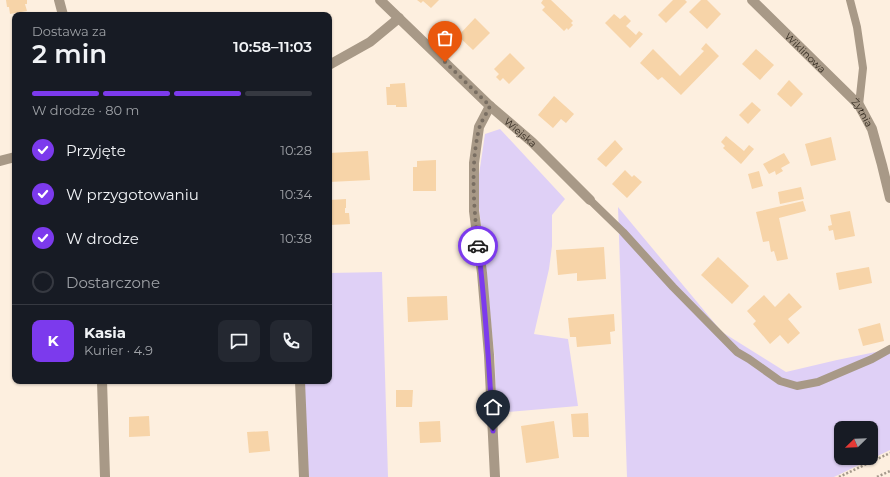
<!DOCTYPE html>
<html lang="pl">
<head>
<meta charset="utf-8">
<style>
	:root { --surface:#171b24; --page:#242831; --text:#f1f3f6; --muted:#9ea1a6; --line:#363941; --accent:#7c3aed }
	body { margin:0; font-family:Montserrat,sans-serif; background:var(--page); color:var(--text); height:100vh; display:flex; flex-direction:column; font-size:15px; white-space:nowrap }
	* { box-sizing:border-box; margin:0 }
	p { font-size:13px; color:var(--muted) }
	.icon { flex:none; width:22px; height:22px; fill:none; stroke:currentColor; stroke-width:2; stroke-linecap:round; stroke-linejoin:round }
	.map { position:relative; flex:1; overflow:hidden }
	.sheet { position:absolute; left:12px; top:12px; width:320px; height:372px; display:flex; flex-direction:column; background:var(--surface); border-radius:8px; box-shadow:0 1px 3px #0004 }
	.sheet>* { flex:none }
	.needle { width:26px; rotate:247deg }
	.fabs { position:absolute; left:834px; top:421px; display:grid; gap:8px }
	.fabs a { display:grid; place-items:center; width:44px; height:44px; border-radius:8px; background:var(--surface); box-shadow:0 1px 3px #0004; font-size:20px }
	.pin { position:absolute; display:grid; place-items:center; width:34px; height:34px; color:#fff; margin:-41px -17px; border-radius:50% 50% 50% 0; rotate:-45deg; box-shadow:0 0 4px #0007 }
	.pin .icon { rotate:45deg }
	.courier { position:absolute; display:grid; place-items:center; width:40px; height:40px; margin:-20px; border:3px solid #7c3aed; border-radius:50%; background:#fff; color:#222; box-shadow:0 1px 5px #0007 }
	.head em { font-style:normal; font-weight:600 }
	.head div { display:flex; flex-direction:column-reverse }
	.head { display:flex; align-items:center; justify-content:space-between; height:68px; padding:0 20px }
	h1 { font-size:26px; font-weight:600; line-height:30px }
	.bar { display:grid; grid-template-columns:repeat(4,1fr); gap:6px 4px; align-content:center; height:48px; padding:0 20px }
	.bar i { height:5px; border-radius:3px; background:var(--line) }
	.bar .on { background:var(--accent) }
	.bar p { grid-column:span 4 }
	.line { display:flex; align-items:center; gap:10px; padding:0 20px; border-top:1px solid var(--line) }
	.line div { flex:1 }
	.round { display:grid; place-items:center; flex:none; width:42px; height:42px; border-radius:8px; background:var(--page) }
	ol { padding:0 20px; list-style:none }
	li { display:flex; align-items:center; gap:12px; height:44px }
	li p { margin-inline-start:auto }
	li .icon { padding:4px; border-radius:50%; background:var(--accent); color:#fff; stroke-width:4 }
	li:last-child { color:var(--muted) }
	li i { width:22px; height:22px; border:2px solid var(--line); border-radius:50% }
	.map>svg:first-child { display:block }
</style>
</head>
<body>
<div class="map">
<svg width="890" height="477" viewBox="0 0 890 477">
	<rect width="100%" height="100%" fill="#fdefdf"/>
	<!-- green -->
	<g fill="#dfd0f6" fill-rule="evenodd">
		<polygon points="500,129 565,199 552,215 552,246 549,269 534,334 568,339 578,406 496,413 495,361 477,188 485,134"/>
		<path d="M618 207 722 332 786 372 837 360 890 349V450L834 477H627ZM841 428H871V458H841Z"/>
		<polygon points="382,272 388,477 307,477 304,381 329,381 329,273"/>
	</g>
	<!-- building -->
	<g fill="#f7d4a8">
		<polygon points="6,0 27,0 27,4 25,4 27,11 10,14 9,7 7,7"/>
		<polygon points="417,0 439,0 431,8 423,1 421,3"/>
		<polygon points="543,0 551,0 573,21 571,23 573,25 568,30 567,28 564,31 542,10 545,7 541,3"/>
		<polygon points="673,0 685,0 687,2 666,23 658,15"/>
		<polygon points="701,0 707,0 721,14 707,29 689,12"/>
		<polygon points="614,14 620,19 625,15 631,21 626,26 636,35 639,31 643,34 630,48 605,23"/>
		<polygon points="475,18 490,33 473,50 458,36"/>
		<polygon points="706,43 719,56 681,95 662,77 658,80 640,63 653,49 680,76 704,51 701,49"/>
		<polygon points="756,49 774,65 760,80 742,64"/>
		<polygon points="510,53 525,68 509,84 503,78 500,81 496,77 499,74 494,69"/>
		<polygon points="789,80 803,94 791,107 777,94"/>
		<polygon points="405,83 407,107 396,107 396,105 387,105 386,87 390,87 390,84"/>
		<polygon points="554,96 574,114 566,123 561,119 553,128 538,115"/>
		<polygon points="752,102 761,110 748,124 739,115"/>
		<polygon points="726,136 744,151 749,145 754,149 741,164 723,148 725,146 721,142"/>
		<polygon points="831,137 836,160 811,166 805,144"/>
		<polygon points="615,140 623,149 606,167 597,159"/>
		<polygon points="368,151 370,180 329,182 329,153"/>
		<polygon points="784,153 790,163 781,168 783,171 776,175 775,171 769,174 763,164"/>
		<polygon points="436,160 436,191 413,191 413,167 417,167 417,161"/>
		<polygon points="625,170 632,177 634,175 642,182 627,198 612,184"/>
		<polygon points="759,171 763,186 752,189 748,174"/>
		<polygon points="801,187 804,199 780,204 778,192"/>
		<polygon points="346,199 346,208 345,208 345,213 349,213 350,224 329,225 329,200"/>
		<polygon points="803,201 806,211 779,218 788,259 777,261 774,251 771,252 769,241 763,242 756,212"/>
		<polygon points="850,211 855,236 835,240 833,230 829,231 828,226 832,225 830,215"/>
		<polygon points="604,247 606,279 577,281 577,273 558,275 556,250"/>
		<polygon points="718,257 749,286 732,304 701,275"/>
		<polygon points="869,267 872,283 839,290 836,273"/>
		<polygon points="789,293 802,307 788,319 800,333 788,344 780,335 770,344 753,324 756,321 747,311 764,295 775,307"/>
		<polygon points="447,296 448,320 408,322 407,297"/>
		<polygon points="614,314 615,331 610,332 611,344 577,347 576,337 570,337 568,318"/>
		<polygon points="880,323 884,341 863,346 858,329"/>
		<polygon points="396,390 413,390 412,407 396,407"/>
		<polygon points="588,413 589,437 573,437 571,414"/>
		<polygon points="149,416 150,436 129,437 129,417"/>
		<polygon points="440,421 441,442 420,443 419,422"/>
		<polygon points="554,421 559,458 526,463 521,426"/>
		<polygon points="268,431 270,451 249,453 247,432"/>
	</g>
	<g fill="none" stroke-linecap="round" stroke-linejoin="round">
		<!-- path -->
		<g stroke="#a4988b" stroke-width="2.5" stroke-dasharray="2 2" stroke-linecap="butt">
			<polyline points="839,477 890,453"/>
			<polyline points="877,477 890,471"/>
		</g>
		<!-- service -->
		<g stroke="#a89987" stroke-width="8">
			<polyline points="850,0 857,27 863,68 859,105"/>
			<polyline points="590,200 623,232 673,287 737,352 749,359 780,381 797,386 818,382 872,359 890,349"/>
		</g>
		<!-- minor -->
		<g stroke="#a89987" stroke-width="10">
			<polyline points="59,0 63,15"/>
			<path id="s1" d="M380 0 490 106 532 142 590 200"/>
			<path id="s2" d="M752 0 859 105 872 129 882 165 890 198"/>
			<polyline points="329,65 370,42 399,18"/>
			<polyline points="490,106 479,127 474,163 474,211 482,273 489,355 495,477"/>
			<polyline points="0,161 15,157"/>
			<polyline points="102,381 105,477"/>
			<polyline points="300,381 304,477"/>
		</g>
	</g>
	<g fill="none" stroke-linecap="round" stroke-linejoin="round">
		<!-- done -->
		<path stroke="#796e62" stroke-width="4" stroke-dasharray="0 7.2" d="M445 62 490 106C487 113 481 121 479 129 470 166 474 208 478 246"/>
		<!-- route -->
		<path stroke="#7c3aed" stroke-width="5" d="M478 246C486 308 489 369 493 431"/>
	</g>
	<g text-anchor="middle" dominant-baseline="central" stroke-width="3.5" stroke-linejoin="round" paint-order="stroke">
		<!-- street labels -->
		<g font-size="10" fill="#32291f" stroke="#fff">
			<text stroke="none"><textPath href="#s2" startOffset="75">Wiklinowa</textPath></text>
			<text stroke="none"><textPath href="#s2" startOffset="158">Żytnia</textPath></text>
			<text stroke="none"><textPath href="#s1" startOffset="193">Wiejska</textPath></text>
		</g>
	</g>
</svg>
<div class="fabs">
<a><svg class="needle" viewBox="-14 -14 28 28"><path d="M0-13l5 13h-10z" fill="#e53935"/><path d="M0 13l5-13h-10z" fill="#9ea1a6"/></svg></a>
</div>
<div class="pin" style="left:445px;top:62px;background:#ea580c"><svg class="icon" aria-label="bag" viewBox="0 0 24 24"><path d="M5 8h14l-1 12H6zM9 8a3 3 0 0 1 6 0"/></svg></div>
<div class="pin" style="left:493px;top:431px;background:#1f2937"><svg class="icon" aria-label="home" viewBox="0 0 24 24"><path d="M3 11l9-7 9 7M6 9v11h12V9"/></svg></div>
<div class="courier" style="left:478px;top:246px"><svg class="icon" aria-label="car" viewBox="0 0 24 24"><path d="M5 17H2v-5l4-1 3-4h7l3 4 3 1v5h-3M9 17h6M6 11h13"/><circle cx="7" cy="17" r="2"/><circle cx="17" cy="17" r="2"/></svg></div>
<section class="sheet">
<div class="head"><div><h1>2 min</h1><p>Dostawa za</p></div><em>10:58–11:03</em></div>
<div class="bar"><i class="on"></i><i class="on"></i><i class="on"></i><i></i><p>W drodze · 80 m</p></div>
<ol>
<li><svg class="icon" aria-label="check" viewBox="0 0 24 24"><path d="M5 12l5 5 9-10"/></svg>Przyjęte<p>10:28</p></li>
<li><svg class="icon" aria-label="check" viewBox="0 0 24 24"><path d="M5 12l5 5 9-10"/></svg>W przygotowaniu<p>10:34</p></li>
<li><svg class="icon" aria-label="check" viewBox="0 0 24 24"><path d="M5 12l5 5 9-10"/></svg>W drodze<p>10:38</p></li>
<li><i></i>Dostarczone</li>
</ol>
<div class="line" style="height:72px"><b class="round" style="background:var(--accent);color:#fff">K</b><div><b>Kasia</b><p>Kurier · 4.9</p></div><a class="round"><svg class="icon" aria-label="chat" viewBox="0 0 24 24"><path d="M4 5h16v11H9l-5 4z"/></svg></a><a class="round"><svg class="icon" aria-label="phone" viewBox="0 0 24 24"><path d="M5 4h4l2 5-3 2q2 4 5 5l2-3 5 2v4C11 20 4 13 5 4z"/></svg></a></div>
</section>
</div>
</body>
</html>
